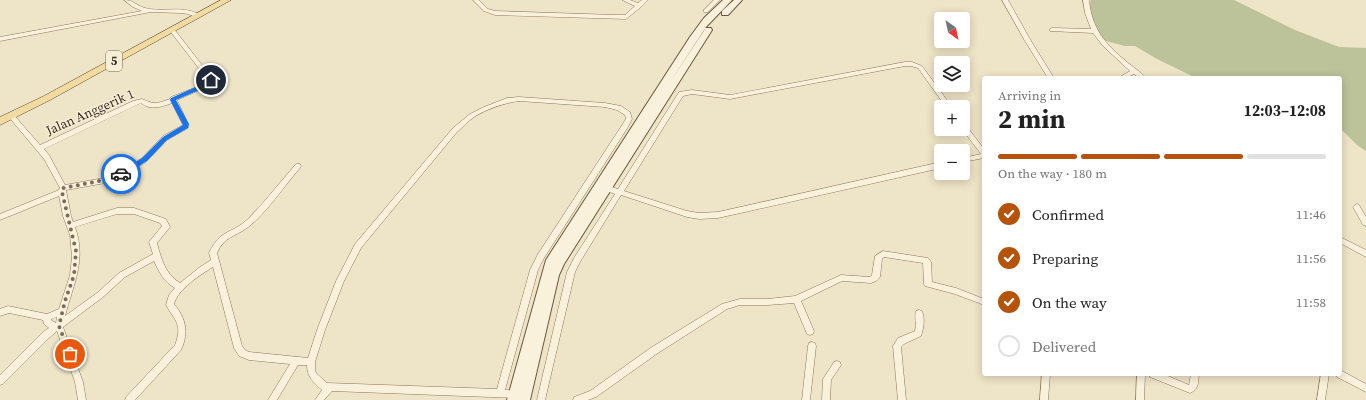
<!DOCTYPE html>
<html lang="en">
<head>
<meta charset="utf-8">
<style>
	:root { --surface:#fff; --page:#f2f2f2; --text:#222; --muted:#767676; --line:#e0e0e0; --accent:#b45309 }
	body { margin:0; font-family:"Source Serif 4",serif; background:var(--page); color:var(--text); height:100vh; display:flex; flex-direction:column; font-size:15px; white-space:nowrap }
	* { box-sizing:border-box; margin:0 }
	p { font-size:13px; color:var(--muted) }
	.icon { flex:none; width:22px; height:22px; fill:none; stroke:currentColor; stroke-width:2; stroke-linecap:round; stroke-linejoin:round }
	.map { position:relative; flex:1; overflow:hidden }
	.side { position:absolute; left:982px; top:76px; width:360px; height:300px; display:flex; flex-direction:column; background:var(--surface); border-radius:4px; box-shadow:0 2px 10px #0003 }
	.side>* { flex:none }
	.needle { width:26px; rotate:147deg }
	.controls { position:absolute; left:934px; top:12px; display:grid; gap:8px }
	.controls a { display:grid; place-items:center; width:36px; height:36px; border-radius:4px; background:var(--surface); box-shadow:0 2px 10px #0003; font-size:20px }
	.pin { position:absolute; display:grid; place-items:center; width:34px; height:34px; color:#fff; margin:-17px; border:2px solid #fff; border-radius:50%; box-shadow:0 1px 4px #0007 }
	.courier { position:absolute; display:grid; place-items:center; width:40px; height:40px; margin:-20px; border:3px solid #1a73e8; border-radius:50%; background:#fff; color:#222; box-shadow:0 1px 5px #0007 }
	.head em { font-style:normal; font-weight:700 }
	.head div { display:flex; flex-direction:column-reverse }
	.head { display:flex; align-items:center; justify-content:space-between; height:68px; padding:0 16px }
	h1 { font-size:26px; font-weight:700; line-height:30px }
	.bar { display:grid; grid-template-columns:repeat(4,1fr); gap:6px 4px; align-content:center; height:48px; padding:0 16px }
	.bar i { height:5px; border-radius:3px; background:var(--line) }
	.bar .selected { background:var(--accent) }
	.bar p { grid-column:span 4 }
	ol { padding:0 16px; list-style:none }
	li { display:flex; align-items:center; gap:12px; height:44px }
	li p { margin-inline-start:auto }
	li .icon { padding:4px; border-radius:50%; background:var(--accent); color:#fff; stroke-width:4 }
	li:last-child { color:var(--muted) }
	li i { width:22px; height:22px; border:2px solid var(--line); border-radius:50% }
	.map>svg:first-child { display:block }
</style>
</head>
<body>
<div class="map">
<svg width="1366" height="400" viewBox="0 0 1366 400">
	<rect width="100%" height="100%" fill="#eee4c7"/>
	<!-- cemetery -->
	<polygon fill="#bcc29a" points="1091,0 1234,0 1295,30 1339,47 1366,48 1366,151 1357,145 1340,128 1340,78 1196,78 1157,59 1135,46 1125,46 1106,41 1096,30 1089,9"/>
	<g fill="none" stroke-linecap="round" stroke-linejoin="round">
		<!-- street casing -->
		<g stroke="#8a775c" stroke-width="1">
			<g id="street">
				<path d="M124 0C134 0 135 5 145 8 163 13 185 4 201 16L198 18 188 14 181 13 151 12 0 41V37L142 11 133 7Z"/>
				<polygon points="473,0 479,0 488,9 495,11 616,15 625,15 635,6 622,0 630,0 638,3 642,0 648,0 641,7 626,19 495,15 484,11"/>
				<polygon points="714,0 720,0 708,12 704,12 704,10"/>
				<polygon points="1002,0 1008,0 1031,41 1054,78 1048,78 1025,41"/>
				<path d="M1083 0H1089C1092 29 1105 44 1127 62 1133 67 1141 72 1146 78H1139L1134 74 1126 78H1118L1130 71 1103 46 1093 33 1050 31V29L1052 28 1091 29 1085 13Z"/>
				<path d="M172 28 174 29 213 79 214 80 211 85 177 100 189 126 188 128 167 140 146 162 124 176 111 182 66 190 71 216 73 222 117 208H134L166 219 170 227 157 243C161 258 165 274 180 283L200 267 211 260 209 253C220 229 232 234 248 219 265 202 280 182 296 164H300L301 166 300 168C284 186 266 214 247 228 234 237 224 237 217 253L242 346 245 350 249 352 308 358 317 330 336 281 355 244 453 128 470 114 484 107 507 98 519 97 605 103 621 106 630 112 632 119 628 127 544 258 538 270 505 390 520 391 521 394 520 397 517 398 332 391 324 400H315L322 390C314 383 307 377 307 365H298L277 400H268L290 364 249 360 239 356 234 348 213 267C200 275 178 289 174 304 186 318 189 333 181 350L135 400H125L126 397 175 345C183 324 175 321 166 305L169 295 175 288C164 282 159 272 154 261L125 277 103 297 63 327 83 382 86 400H78L75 382 57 331 49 338 3 384 0 385V375L43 332 49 328 44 324 43 320 9 313 0 316V309L8 306 47 314 59 309 70 275 72 257 70 235 63 216 59 196 0 220V214L59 190 60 188 44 159 8 116 11 114H13L40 145 133 101 142 99C156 105 155 104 170 99L171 97 207 83 208 80 169 30ZM519 101 605 107 617 110 625 115 626 119 538 254 530 270 497 389 327 383 317 374 315 371V362L325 330 344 281 361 248 457 132C463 127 468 121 474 117 487 109 504 103 519 101ZM141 103C151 111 161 107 172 103L183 125 163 136 142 158 120 172 110 177 65 185 49 155 44 149ZM117 214H134L160 223 162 226 149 242 153 254 119 273 97 293 65 316C73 285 87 260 75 227ZM57 317 56 323 51 320V319Z"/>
				<polygon points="905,62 912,62 922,66 952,107 946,107 918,68 911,66 905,66 730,99 692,94 683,96 624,191 687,211 699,213 718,212 941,162 941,168 718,218 699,219 687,217 621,195 580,262 575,272 545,400 537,400 567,272 574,258 615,194 601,189 600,187 603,184 618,189 679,92 692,90 730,95"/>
				<polygon points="963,124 965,124 984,149 984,158 963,162 963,158 981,154 962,129 963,129"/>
				<polygon points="1357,204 1359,205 1366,217 1366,226 1363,225 1353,207 1355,205"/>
				<polygon points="1340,237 1366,250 1366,257 1340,243"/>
				<path d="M883 251 928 258 931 262 932 282 956 288 984 299V305L955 294 925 286 924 284 923 263 884 257 882 259 880 277C878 280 875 282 871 283L842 281 801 301 814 331 813 334 810 335 807 334 794 303 768 305H740L727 309 658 353 596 397 588 400H573L574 397 590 391 652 347 722 304 740 299H768L795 296 841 275 870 277 872 275 875 256Z"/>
				<path d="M919 310 922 311C925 319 924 327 921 336L904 344 901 347 906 400H898L893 346 898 338 915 331C917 324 914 317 916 311Z"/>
				<polygon points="812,342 815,343 816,346 810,400 802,400 808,346 809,343"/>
				<polygon points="837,361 840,362 841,365 831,380 830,400 822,400 823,379 834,362"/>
				<polygon points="1340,370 1366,384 1366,392 1337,377 1336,374 1340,374"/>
				<polygon points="1042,374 1050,374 1048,400 1040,400"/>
				<polygon points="1137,374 1145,374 1144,400 1136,400"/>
				<path d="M1149 374H1163L1189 385 1191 374H1199C1198 383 1199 389 1190 393L1150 377Z"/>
				<polygon points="1321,374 1329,374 1325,400 1317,400"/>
			</g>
		</g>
		<!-- secondary casing -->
		<g stroke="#6c583f" stroke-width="2">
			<g id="secondary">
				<path d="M723 0H732L705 28H711L712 30 564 264 559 275 530 400H507L546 260 690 37 704 18ZM705 29 704 30 665 90Z"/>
				<polygon points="734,0 742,0 728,15 722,15 722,11"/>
			</g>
		</g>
		<!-- primary casing -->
		<g stroke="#584530" stroke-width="1">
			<polygon id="primary" points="221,0 231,0 50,100 0,125 0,117 44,96"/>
		</g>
		<!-- street -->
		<use href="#street" fill="#f9f1db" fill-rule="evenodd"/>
		<!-- secondary -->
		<use href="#secondary" fill="#f9f1db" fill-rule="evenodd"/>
		<!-- primary -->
		<use href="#primary" fill="#f1dba0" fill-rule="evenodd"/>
	</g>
	<!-- route -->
	<polygon fill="#1a73e8" points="211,78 214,80 211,85 176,100 189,124 188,128 167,140 147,161 123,176 119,176 119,173 142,158 163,137 183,125 170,100 171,98 207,82"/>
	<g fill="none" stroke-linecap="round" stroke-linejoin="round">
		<!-- done -->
		<polyline stroke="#7a6e5a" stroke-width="4" stroke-dasharray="0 7.2" points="70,354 59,326 65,301 74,275 76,251 62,192 63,188 110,179 121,174"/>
	</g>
	<g text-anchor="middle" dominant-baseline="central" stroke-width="3" stroke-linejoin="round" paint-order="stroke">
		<!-- shield labels -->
		<rect fill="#f6eed7" stroke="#736857" stroke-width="1" x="106" y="51" width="16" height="20" rx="3"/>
		<g font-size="12" font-weight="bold" fill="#3b2e20">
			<text x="114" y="61">5</text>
		</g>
		<!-- street labels -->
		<g font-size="13" fill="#3b2e20" stroke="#f6eed7">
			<text transform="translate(90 112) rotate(-24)">Jalan Anggerik 1</text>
		</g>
	</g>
</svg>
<div class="controls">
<a><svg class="needle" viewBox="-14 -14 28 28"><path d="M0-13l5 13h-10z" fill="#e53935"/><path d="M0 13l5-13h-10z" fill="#767676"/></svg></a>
<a><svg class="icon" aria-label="layers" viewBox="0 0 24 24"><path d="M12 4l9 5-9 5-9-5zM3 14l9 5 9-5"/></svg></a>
<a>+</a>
<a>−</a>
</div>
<div class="pin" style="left:70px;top:354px;background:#ea580c"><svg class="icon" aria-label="bag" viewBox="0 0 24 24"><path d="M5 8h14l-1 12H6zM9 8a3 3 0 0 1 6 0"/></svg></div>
<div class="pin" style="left:211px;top:80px;background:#1f2937"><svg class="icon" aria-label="home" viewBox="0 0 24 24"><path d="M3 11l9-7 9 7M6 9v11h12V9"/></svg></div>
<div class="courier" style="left:121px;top:174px"><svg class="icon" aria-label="car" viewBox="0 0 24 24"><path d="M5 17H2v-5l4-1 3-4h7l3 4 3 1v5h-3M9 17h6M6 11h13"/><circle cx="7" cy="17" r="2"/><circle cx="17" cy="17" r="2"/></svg></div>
<section class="side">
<div class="head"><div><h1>2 min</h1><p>Arriving in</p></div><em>12:03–12:08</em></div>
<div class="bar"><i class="selected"></i><i class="selected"></i><i class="selected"></i><i></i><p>On the way · 180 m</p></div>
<ol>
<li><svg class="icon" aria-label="check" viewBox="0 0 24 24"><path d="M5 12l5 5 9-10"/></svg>Confirmed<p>11:46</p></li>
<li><svg class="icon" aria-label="check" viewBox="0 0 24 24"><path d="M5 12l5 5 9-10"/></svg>Preparing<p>11:56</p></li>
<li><svg class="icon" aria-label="check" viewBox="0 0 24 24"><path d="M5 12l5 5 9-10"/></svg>On the way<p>11:58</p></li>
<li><i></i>Delivered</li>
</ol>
</section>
</div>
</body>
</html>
